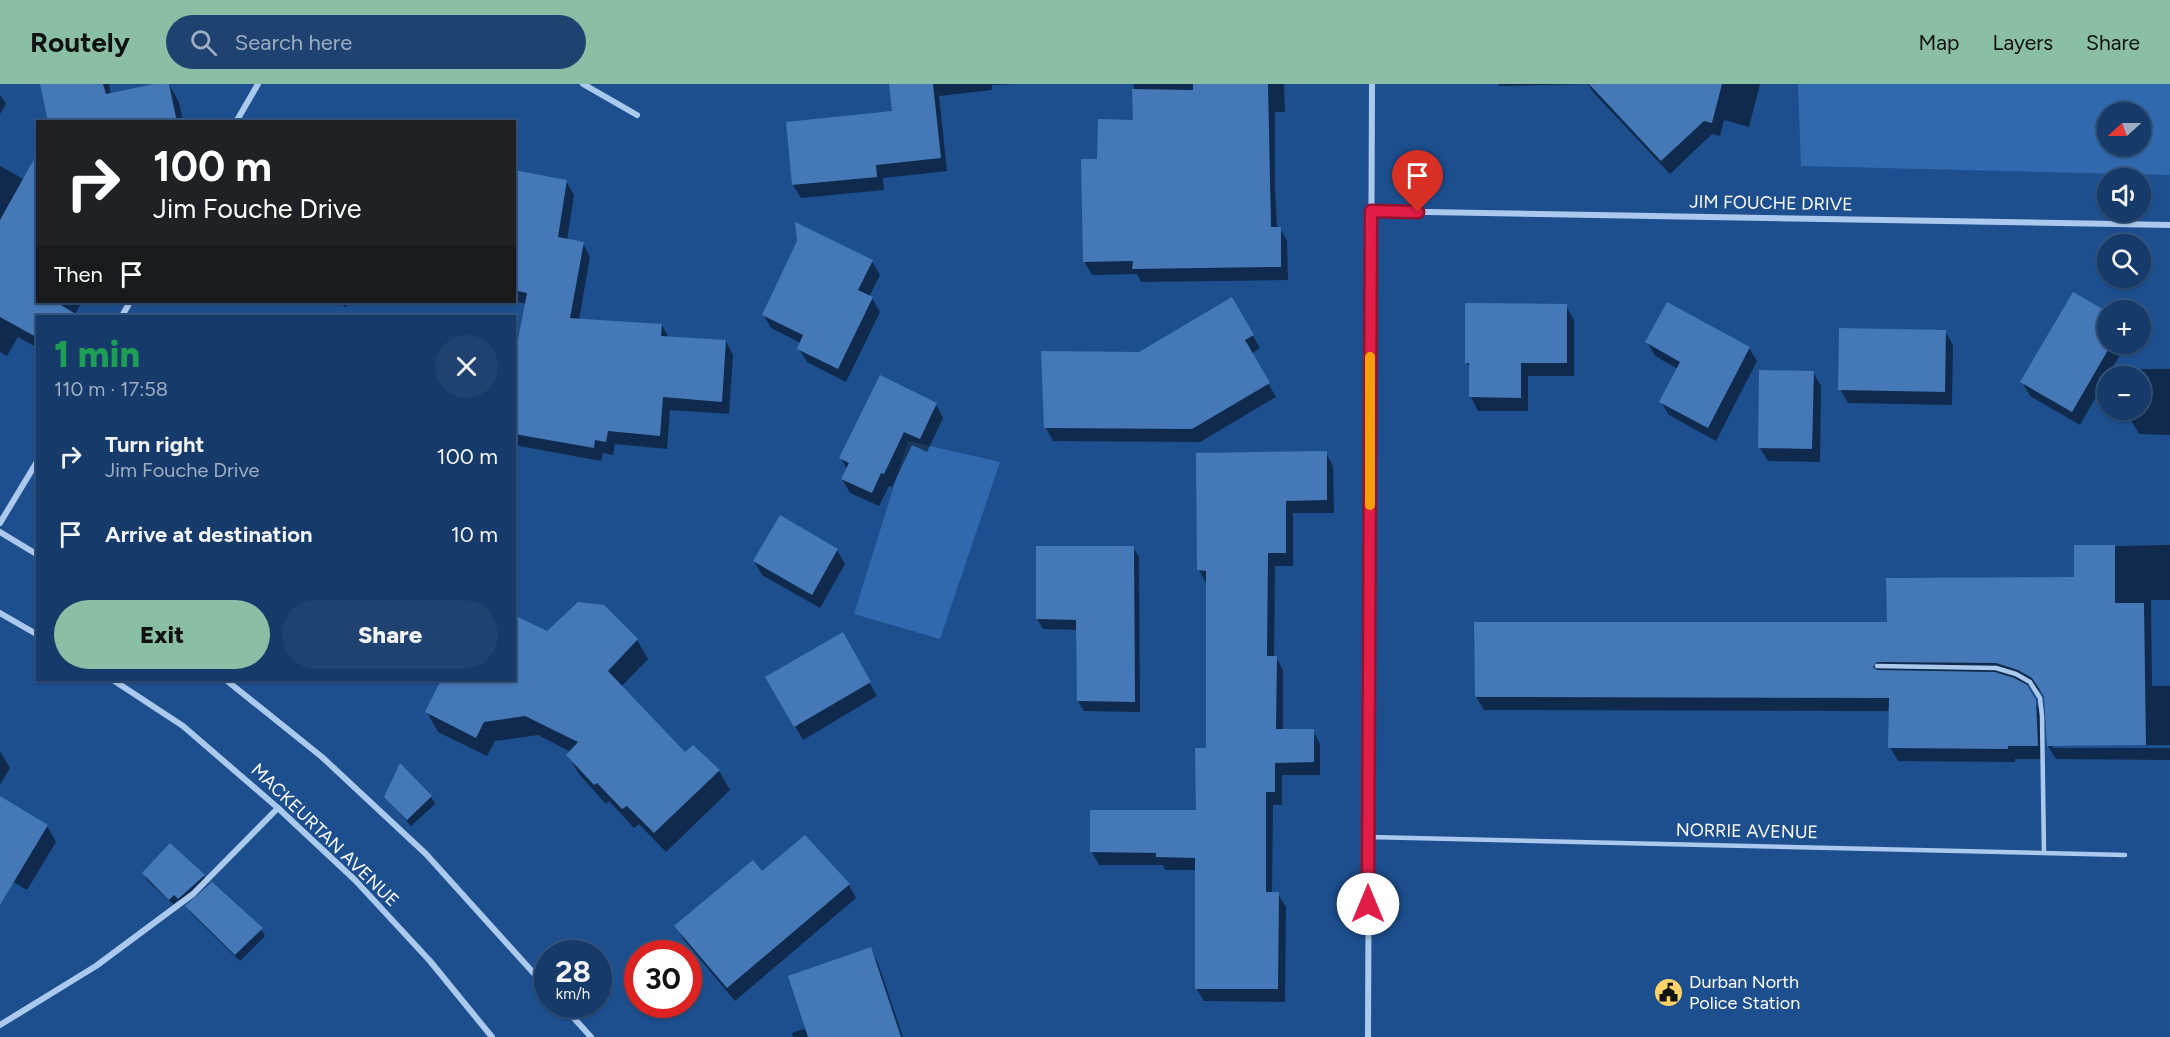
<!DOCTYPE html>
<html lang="en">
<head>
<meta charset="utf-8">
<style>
  :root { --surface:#163b6b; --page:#1f4271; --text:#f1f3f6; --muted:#9eadc1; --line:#35557e; --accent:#8abfa5 }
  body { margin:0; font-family:Figtree,sans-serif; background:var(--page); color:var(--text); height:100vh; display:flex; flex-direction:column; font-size:22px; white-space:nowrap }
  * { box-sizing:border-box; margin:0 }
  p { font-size:20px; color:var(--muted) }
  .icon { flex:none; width:33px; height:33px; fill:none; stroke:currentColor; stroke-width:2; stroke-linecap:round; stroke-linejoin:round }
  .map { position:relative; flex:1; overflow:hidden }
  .panel { position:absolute; left:36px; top:231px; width:480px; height:366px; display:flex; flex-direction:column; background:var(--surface); border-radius:0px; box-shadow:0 2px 4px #0004,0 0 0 2px var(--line) }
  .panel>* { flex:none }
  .hud { position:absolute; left:36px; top:36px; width:480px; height:183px; border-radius:0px; box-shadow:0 2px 4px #0004,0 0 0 2px var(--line); background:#202124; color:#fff; overflow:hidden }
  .needle { width:39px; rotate:249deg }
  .buttons { position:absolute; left:2097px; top:18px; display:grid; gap:12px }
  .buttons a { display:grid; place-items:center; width:54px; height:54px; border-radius:50%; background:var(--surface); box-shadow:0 2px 4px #0004,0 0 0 2px var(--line); font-size:30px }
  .speed { position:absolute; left:534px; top:856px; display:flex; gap:12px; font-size:30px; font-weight:700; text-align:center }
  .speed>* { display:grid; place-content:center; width:78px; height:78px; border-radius:50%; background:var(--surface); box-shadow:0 2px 4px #0004,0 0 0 2px var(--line); line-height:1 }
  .speed small { font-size:15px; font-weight:400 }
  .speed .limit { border:9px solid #d22; background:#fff; color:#111 }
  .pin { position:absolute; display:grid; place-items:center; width:51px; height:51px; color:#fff; margin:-62px -26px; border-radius:50% 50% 50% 0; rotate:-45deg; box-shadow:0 0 6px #0007 }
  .pin .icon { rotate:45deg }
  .me { position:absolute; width:66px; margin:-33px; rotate:0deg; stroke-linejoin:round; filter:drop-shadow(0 0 4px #0008) }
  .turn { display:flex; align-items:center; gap:21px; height:126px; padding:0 18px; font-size:27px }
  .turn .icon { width:78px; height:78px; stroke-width:2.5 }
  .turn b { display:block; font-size:42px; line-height:51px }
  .then { display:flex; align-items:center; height:57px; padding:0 18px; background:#0003; gap:12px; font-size:22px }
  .round { display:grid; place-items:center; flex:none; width:63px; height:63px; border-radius:32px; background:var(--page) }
  .summary { display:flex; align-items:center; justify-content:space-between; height:102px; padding:0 18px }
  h1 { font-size:36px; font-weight:800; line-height:45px; color:#1e9e55 }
  .primary-button { display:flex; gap:12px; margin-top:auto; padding:12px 18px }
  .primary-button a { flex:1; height:69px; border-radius:36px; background:var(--accent); color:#111; font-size:24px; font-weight:800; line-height:69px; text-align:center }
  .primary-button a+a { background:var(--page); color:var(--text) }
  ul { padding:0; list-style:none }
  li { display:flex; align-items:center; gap:18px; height:78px; padding:0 18px }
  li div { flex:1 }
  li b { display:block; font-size:22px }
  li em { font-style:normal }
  header { display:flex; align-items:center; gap:36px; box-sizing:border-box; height:84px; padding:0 30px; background:var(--accent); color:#111 }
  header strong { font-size:28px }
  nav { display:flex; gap:33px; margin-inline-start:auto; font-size:21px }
  .search { width:420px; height:54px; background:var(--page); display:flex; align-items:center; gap:15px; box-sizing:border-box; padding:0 21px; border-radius:33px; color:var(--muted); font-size:22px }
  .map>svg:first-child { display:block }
  .green { fill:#3069ad; fill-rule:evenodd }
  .shadow { fill:#0007 }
  .building { fill:#4578b6 }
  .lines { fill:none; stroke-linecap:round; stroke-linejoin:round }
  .lane { stroke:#abc9ed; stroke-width:4.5 }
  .street { stroke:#abc9ed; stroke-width:6 }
  .route-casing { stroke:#92132f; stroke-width:15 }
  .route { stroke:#e11d48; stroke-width:10 }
  .slow { stroke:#f59e0b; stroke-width:10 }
  .labels { text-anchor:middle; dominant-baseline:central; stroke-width:4.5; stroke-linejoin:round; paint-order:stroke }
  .street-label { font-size:18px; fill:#fff; stroke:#1d4f8f }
  .poi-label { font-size:18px; fill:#fff; stroke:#1d4f8f; text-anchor:start }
</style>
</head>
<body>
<header>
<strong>Routely</strong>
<div class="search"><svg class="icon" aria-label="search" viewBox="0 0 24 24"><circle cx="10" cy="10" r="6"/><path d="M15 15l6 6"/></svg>Search here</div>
<nav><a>Map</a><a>Layers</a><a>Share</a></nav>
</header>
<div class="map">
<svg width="2170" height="953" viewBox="0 0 2170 953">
  <rect width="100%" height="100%" fill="#1d4f8f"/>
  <!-- green -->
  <g class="green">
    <path d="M 1798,0 L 2170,0 L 2170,91 L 1801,82 ZM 2108,28 L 2140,28 L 2140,62 L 2108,62 Z"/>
    <path d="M 908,357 L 1000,378 L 940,555 L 854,530 Z"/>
  </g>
  <!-- shadow -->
  <g class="shadow">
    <path d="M 42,0 L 109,0 L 111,11 L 169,0 L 179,18 L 183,38 L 50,38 Z"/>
    <path d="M 891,0 L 1018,0 L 992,1 L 992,6 L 939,12 L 947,87 L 883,94 L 884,106 L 801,114 L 793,101 L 893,28 Z"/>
    <path d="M 1134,0 L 1284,0 L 1285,28 L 1275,28 L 1275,104 L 1277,144 L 1280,144 L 1287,157 L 1288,196 L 1141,198 L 1137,190 L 1092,191 L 1084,177 L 1099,76 L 1134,37 Z"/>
    <path d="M 1498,0 L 1760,0 L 1749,43 L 1724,36 L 1720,52 L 1712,50 L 1670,90 L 1593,8 L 1588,0 L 1499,2 Z"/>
    <path d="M 0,11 L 6,20 L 0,30 Z"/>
    <path d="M 0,82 L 38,103 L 38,218 L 82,218 L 74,232 L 38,232 L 38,264 L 18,253 L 7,272 L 0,268 Z"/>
    <path d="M 514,87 L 566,97 L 574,111 L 567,156 L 583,159 L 590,173 L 579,236 L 662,241 L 669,254 L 726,257 L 733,271 L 729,330 L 670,326 L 667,365 L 615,360 L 613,371 L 603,369 L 601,377 L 514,361 L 514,285 L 526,220 L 514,217 Z"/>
    <path d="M 799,158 L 872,177 L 880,191 L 869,213 L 872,214 L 880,228 L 846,298 L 807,278 L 799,265 L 801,259 L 771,244 L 763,230 Z"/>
    <path d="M 1231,215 L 1260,264 L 1251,270 L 1276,313 L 1200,358 L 1053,357 L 1046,344 L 1139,269 Z"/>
    <path d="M 336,218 L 349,218 L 346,223 Z"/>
    <path d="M 1566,222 L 1574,236 L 1574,292 L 1528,292 L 1528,327 L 1478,327 L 1471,313 L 1471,286 L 1467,279 Z"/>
    <path d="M 1945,247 L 1953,261 L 1952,321 L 1848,319 L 1840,305 Z"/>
    <path d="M 1647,258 L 1749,264 L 1757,277 L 1716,357 L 1669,331 L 1661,318 L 1678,285 L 1655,272 Z"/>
    <path d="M 2108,260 L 2126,260 L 2080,341 L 2030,312 L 2022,298 Z"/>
    <path d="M 2132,285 L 2170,285 L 2170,351 L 2139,350 L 2132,338 L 2132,326 L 2140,326 L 2140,292 L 2132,292 Z"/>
    <path d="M 1813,288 L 1821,302 L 1820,378 L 1768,377 L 1760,364 Z"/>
    <path d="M 936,320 L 943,334 L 927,368 L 912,361 L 892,403 L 889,402 L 879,422 L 850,409 L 842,395 L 847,385 L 841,374 Z"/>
    <path d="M 1326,369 L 1333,382 L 1334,429 L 1293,429 L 1293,482 L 1275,482 L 1274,573 L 1276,573 L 1283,586 L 1283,646 L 1313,647 L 1320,660 L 1320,691 L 1282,691 L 1282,721 L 1273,721 L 1272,810 L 1278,810 L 1286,823 L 1285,918 L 1204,917 L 1196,904 L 1196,786 L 1165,786 L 1163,781 L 1099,781 L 1092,768 L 1197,728 L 1207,665 L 1206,499 L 1199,486 Z"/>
    <path d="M 2170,461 L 2170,516 L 2151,516 L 2152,602 L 2170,602 L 2170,661 L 2053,661 L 2053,664 L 2170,664 L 2170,676 L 2056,675 L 2048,662 L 2045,613 L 2042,608 L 2018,596 L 2026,602 L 2043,631 L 2045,675 L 2015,675 L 2015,678 L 1898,677 L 1890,663 L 1890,627 L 1484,626 L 1476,613 L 1889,540 L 2075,495 L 2075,463 Z"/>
    <path d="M 1133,463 L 1139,473 L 1140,628 L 1084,627 L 1078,617 L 1078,546 L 1043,545 L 1037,535 Z"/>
    <path d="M 837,466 L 845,480 L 820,524 L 762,491 L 754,477 Z"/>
    <path d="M 603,523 L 637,556 L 648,575 L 621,603 L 685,671 L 719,687 L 730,706 L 666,768 L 639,740 L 634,744 L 609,717 L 606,720 L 579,690 L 568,671 L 571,668 L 538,651 L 495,657 L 487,672 L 438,648 L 427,628 L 443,596 L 514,596 L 548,549 Z"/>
    <path d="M 842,550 L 877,612 L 803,656 L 767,594 Z"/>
    <path d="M 0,667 L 10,684 L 0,701 Z"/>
    <path d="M 386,713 L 431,713 L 435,720 L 411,742 Z"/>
    <path d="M 0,714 L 47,742 L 56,758 L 27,806 L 0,790 Z"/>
    <path d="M 144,789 L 204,792 L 207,798 L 182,820 L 178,816 L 174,821 L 147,796 Z"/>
    <path d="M 762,789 L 849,801 L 856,814 L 735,917 L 684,856 L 676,843 Z"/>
    <path d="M 187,822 L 261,845 L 265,852 L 240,877 L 191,829 Z"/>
    <path d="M 870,865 L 878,879 L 903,953 L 793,953 L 792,949 L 807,944 Z"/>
  </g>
  <!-- building -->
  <g class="building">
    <path d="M 40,0 L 103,0 L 106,10 L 154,0 L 169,0 L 177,38 L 48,38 Z"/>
    <path d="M 889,0 L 933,0 L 941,74 L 876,81 L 877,93 L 792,101 L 786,38 L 892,27 Z"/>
    <path d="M 1193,0 L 1268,0 L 1271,143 L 1281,143 L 1281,183 L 1132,185 L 1133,177 L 1083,178 L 1081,75 L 1097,75 L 1098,35 L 1133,36 L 1132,5 L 1193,6 Z"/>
    <path d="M 1589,0 L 1722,0 L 1712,39 L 1704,37 L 1661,77 Z"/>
    <path d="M 38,68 L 38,218 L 56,218 L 79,232 L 38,232 L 38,254 L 0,233 L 0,136 Z"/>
    <path d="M 514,86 L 567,96 L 558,153 L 584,158 L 570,234 L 662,240 L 661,252 L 726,256 L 722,318 L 663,313 L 660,352 L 608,347 L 606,358 L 595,356 L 594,364 L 514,350 L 514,276 L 527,209 L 514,206 Z"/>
    <path d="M 795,138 L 873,176 L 858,206 L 873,213 L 838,285 L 797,265 L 803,251 L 762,231 L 797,157 Z"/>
    <path d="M 2073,208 L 2108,228 L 2108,266 L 2072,328 L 2020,298 Z"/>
    <path d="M 1232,213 L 1254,251 L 1245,256 L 1270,299 L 1192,345 L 1044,344 L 1041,267 L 1139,268 Z"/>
    <path d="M 1667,218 L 1750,263 L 1708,344 L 1659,318 L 1680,278 L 1645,258 Z"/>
    <path d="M 1465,219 L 1567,220 L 1567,279 L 1521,279 L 1521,314 L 1469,313 L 1469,279 L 1465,279 Z"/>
    <path d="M 1839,244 L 1946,246 L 1945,308 L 1838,306 Z"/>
    <path d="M 1759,286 L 1814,287 L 1812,365 L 1758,364 Z"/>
    <path d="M 880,291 L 937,319 L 920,355 L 904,348 L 884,390 L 881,389 L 872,409 L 841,395 L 849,379 L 839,374 Z"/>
    <path d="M 1327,367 L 1327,416 L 1286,417 L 1286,469 L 1268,469 L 1267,572 L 1277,572 L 1276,645 L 1314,645 L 1314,678 L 1275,679 L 1275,708 L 1266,708 L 1266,808 L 1279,808 L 1278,905 L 1195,905 L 1195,774 L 1156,773 L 1156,769 L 1090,768 L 1090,726 L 1196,726 L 1195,664 L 1206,664 L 1206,487 L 1197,486 L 1196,369 Z"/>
    <path d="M 780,431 L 838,465 L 812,511 L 753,477 Z"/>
    <path d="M 2074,461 L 2115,461 L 2115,519 L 2144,519 L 2146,661 L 2047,662 L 2044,612 L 2032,594 L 2018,586 L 1996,579 L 1877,578 L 1873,583 L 1877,586 L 1995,588 L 2014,594 L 2027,601 L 2036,616 L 2038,662 L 2008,662 L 2008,665 L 1888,664 L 1889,614 L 1475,613 L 1474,538 L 1887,538 L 1886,494 L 2074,493 Z"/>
    <path d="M 1036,462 L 1134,462 L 1135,618 L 1077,617 L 1076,536 L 1036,535 Z"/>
    <path d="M 578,518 L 604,521 L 638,555 L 608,587 L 685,668 L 693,661 L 720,686 L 654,749 L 627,722 L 622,725 L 597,699 L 594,701 L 566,671 L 578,658 L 525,632 L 484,638 L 476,654 L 425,628 L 441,596 L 514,596 L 514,531 L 547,547 Z"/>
    <path d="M 843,548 L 871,598 L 794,643 L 765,593 Z"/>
    <path d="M 400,679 L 432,712 L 407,736 L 384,713 Z"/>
    <path d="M 0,712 L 48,741 L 0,821 Z"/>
    <path d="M 805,751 L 850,800 L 727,904 L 674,842 L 753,776 L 762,787 Z"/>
    <path d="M 170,759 L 205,791 L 178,815 L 174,811 L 169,816 L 142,789 Z"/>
    <path d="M 212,798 L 263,844 L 235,871 L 185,822 Z"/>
    <path d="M 871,863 L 901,953 L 808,953 L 788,892 Z"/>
  </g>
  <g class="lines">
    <!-- lane -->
    <g class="lane">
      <path d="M 1877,582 L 1996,584 L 2016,590 L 2030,598 L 2040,614 L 2042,632 L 2044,769"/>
      <path d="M 1369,753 L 2125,771"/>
    </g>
    <!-- street -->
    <g class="street">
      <path d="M 583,0 L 637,31"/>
      <path d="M 236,38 L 258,0"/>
      <path d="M 1371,127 L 2170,141"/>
      <path d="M 122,232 L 130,218"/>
      <path d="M 0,439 L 38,376"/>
      <path d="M 0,448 L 38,471"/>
      <path d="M 0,529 L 38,551"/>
      <path d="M 113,596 L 183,642 L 278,724 L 355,796 L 430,877 L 492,953"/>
      <path d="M 226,596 L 322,673 L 426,770 L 548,905"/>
      <path d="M 562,921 L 591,953"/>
      <path d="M 0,941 L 96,882 L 193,810 L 278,724"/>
      <path d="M 1368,953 L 1372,0"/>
    </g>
  </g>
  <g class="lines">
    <defs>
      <path id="route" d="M 1368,820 L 1371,127 L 1418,128"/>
    </defs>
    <!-- route casing -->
    <use href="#route" class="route-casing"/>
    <!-- route -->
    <use href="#route" class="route"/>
    <!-- slow -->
    <path class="slow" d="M 1370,421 L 1370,273"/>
  </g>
  <!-- icons -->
  <defs>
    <symbol id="civic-disc" viewBox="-11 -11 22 22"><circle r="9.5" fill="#fdd269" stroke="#1d4f8f"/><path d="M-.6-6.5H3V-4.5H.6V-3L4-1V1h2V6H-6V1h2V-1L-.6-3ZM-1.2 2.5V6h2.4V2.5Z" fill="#111"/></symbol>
  </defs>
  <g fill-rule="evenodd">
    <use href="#civic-disc" x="1652" y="892" width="33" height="33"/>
  </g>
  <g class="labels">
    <!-- street labels -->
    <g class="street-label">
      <text transform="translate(1771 119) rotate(1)">JIM FOUCHE DRIVE</text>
      <text transform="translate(1747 747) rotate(1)">NORRIE AVENUE</text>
      <text transform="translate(325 751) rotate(44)">MACKEURTAN AVENUE</text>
    </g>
    <!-- poi labels -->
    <g class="poi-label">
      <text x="1689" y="898">Durban North<tspan x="1689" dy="21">Police Station</tspan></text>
    </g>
  </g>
</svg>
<div class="buttons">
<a><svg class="needle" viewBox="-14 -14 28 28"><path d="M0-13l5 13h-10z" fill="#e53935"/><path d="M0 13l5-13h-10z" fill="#9eadc1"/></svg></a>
<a><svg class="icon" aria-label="sound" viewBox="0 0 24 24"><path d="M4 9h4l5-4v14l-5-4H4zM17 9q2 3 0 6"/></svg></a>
<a><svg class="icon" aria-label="search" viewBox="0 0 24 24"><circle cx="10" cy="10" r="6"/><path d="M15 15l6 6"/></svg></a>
<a>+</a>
<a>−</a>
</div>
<div class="speed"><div>28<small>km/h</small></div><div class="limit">30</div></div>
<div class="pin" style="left:1418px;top:128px;background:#d93025"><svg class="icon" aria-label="arrive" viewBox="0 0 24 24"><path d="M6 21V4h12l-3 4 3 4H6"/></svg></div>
<svg class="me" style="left:1368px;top:820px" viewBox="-20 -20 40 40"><circle r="19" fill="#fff"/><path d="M0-13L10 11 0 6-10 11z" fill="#e11d48"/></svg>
<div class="hud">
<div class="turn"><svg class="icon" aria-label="right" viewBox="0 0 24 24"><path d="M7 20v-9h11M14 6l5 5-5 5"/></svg><div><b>100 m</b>Jim Fouche Drive</div></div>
<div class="then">Then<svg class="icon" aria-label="arrive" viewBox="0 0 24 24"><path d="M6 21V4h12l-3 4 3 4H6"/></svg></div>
</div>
<section class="panel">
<div class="summary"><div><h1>1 min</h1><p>110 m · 17:58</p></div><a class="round"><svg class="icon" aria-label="close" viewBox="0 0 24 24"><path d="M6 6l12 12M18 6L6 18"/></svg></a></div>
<ul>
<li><svg class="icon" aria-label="right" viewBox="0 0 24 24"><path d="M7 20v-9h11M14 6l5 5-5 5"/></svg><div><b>Turn right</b><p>Jim Fouche Drive</p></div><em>100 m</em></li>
<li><svg class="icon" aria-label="arrive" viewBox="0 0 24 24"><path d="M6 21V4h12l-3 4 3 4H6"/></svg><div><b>Arrive at destination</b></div><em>10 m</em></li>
</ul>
<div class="primary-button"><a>Exit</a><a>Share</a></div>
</section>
</div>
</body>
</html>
